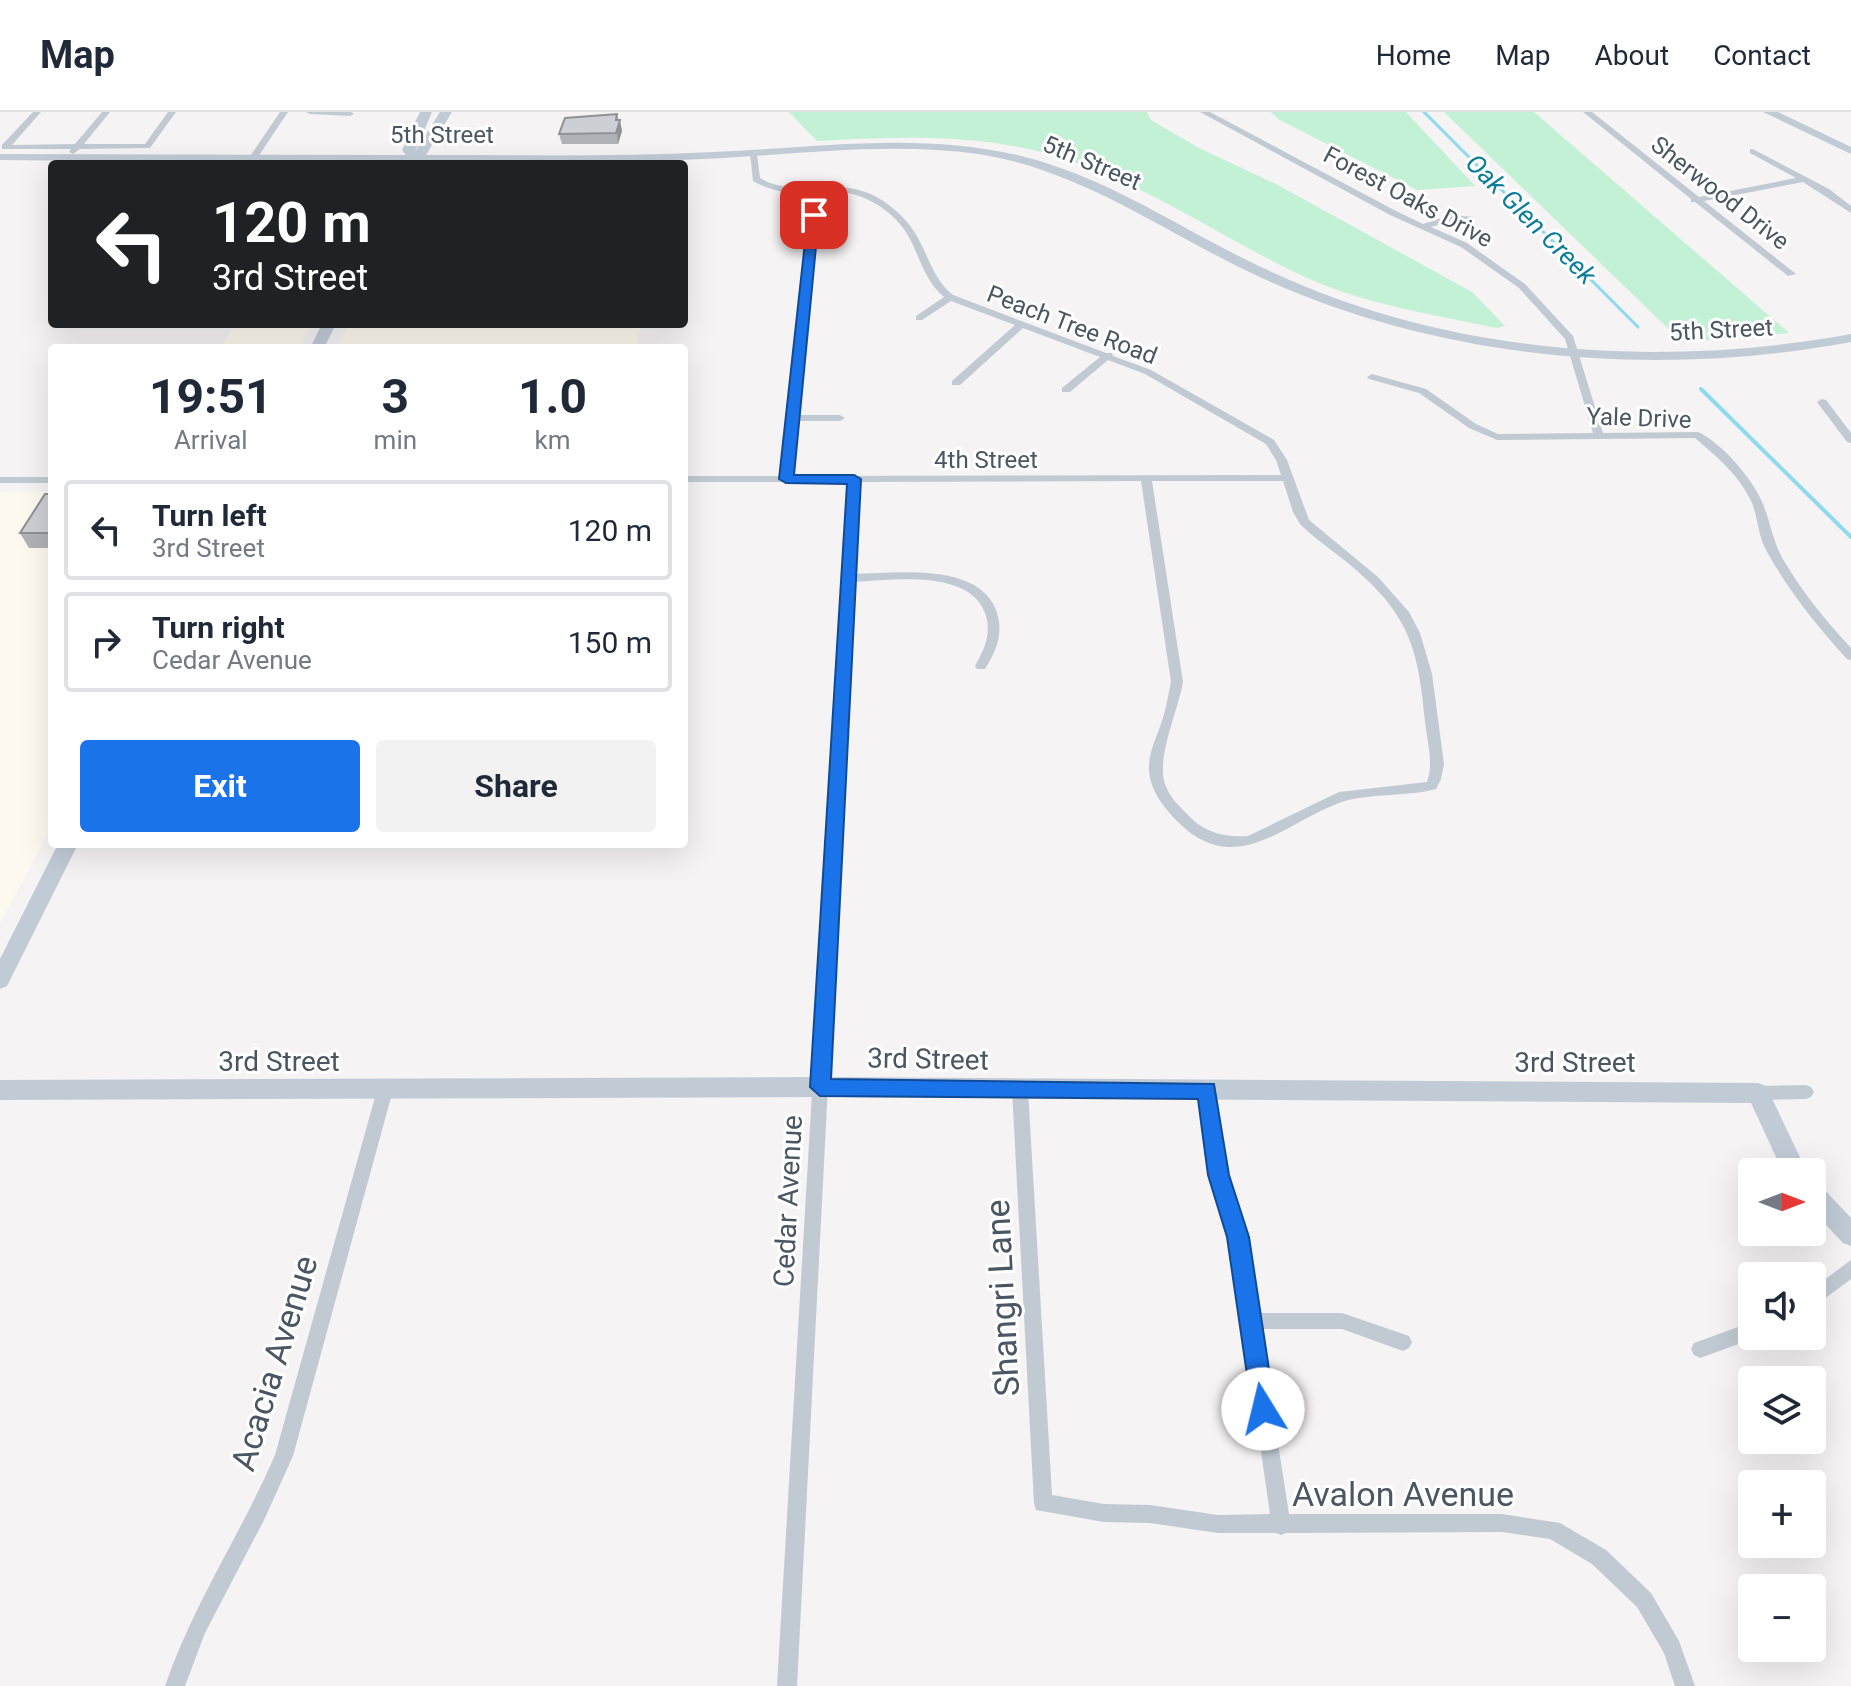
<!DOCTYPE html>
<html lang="en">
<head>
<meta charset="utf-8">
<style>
  :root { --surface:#fff; --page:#f2f2f3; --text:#1f2937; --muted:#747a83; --line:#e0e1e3; --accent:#1a73e8 }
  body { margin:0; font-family:Roboto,sans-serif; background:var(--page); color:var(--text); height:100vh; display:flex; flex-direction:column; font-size:30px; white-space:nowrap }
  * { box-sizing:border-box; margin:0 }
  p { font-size:26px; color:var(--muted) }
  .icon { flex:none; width:44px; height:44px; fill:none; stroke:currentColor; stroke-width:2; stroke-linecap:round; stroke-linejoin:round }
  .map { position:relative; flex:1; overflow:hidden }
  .drawer { position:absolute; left:48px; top:232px; width:640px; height:504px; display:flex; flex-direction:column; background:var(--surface); border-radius:8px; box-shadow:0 8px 32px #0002 }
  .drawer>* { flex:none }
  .banner { position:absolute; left:48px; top:48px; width:640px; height:168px; border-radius:8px; box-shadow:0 8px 32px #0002; background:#202124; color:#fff; overflow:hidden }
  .needle { width:52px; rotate:90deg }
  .buttons { position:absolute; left:1738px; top:1046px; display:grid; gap:16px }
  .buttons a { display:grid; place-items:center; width:88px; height:88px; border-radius:8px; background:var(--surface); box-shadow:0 8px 32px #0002; font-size:40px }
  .pin { position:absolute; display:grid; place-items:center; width:68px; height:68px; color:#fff; margin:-34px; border-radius:16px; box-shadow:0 4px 12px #0006 }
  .me { position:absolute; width:88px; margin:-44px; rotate:351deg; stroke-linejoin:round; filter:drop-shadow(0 0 6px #0008) }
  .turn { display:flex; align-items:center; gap:28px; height:168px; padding:0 32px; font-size:36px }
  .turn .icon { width:104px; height:104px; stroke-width:2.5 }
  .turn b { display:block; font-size:56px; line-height:68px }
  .eta { display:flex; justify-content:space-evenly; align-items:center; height:136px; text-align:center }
  .eta b { font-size:48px; font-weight:700; line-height:56px }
  .action { display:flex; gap:16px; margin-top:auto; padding:16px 32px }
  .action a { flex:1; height:92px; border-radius:8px; background:var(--accent); color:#fff; font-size:32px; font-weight:700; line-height:92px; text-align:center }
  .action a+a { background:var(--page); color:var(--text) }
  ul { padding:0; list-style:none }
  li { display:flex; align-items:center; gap:24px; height:100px; margin:0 16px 12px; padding:0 16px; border:4px solid var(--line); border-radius:8px }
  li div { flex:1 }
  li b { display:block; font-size:30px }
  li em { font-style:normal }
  header { display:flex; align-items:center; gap:48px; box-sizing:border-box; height:112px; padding:0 40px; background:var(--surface); border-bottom:2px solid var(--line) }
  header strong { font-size:38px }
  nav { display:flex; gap:44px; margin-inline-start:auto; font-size:28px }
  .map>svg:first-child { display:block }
  .commercial { fill:#fdf9ef }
  .green { fill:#c3f1d5 }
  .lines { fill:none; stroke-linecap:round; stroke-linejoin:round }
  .stream-far1 { stroke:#90daee; stroke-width:3 }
  .stream { stroke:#90daee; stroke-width:4 }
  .street { fill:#c1cad2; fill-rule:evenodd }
  .secondary { fill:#c1cbd6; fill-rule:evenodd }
  .wall { fill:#b0b2b7 }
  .shaded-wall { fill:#909195 }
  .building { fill:#cdcfd5; stroke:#909195; stroke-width:2 }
  .route { fill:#1a73e8; stroke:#114b97; stroke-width:2 }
  .labels { text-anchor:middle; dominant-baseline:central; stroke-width:6; stroke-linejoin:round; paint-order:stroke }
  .far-street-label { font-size:24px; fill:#4a5661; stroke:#fff }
  .far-water-label { font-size:26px; font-style:italic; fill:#0c7c9b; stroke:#fff }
  .street-label { font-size:28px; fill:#4a5661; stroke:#fff }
  .near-street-label { font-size:34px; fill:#4a5661; stroke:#fff }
</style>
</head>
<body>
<header>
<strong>Map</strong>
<nav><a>Home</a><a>Map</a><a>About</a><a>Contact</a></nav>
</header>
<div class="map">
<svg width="1851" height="1574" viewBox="0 0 1851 1574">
  <rect width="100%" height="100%" fill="#f5f3f3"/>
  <!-- commercial -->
  <g class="commercial">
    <path d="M 234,212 L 311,212 L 299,236 L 221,236 Z"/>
    <path d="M 348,212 L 641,212 L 636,236 L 337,236 Z"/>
    <path d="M 52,379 L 52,714 L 0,811 L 0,380 Z"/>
  </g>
  <!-- green -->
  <g class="green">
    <path d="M 789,0 L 1147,0 L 1151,8 L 1199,36 L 1276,72 L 1472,180 L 1505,214 L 1496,216 C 1436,203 1371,193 1314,169 C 1226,130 1145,69 1052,43 C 974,21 897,25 817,29 Z"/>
    <path d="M 1271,0 L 1406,0 L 1475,74 L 1417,78 L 1278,7 Z"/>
    <path d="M 1444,0 L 1534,0 L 1789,221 L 1682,230 Z"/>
  </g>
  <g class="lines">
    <!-- stream-far1 -->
    <path class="stream-far1" d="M 1424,0 L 1638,215"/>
    <!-- stream -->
    <path class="stream" d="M 1701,277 L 1851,425"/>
    <!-- street -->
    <g class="street">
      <path d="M 33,0 L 41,0 L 12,33 L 75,32 L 102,0 L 110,0 L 84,32 L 145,32 L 168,0 L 176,0 L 150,36 L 147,36 L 80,37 L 73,42 L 69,40 L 71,37 L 2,37 L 2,33 Z"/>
      <path d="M 280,0 L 288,0 L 256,48 L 250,48 L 249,46 Z"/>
      <path d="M 306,0 L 351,0 L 354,2 L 350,4 L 310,2 Z"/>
      <path d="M 1200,0 L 1210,0 L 1396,99 L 1423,112 L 1451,103 L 1473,105 L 1474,107 L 1470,110 L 1451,109 L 1431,115 L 1467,131 L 1525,172 L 1573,224 L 1603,321 L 1698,320 C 1722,331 1753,367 1763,392 C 1771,412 1772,428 1784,449 C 1803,481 1826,509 1851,536 L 1851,548 L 1847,547 C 1816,513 1788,478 1766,438 C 1758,423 1758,406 1752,391 C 1740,364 1717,345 1695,326 L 1497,328 L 1469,316 L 1419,281 L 1369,267 L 1367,265 L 1372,262 L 1426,277 L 1476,312 L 1498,322 L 1593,321 L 1565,227 L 1519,176 L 1461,135 L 1390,103 Z"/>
      <path d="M 1583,0 L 1592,0 L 1699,85 L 1796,66 L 1750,41 L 1750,37 L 1753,37 L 1829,77 L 1851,94 L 1851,101 L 1803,70 L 1704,89 L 1796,162 L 1788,164 L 1695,90 L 1691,90 L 1691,87 Z"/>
      <path d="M 750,41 L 757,43 L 760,66 C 794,86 833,66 868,81 C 888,89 908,107 918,126 C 929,146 934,168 953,183 L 1106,241 L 1112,241 L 1113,244 L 1151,258 L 1274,328 L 1287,348 L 1309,408 L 1378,465 L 1409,500 L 1420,521 L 1432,562 L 1444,652 L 1441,667 L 1436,677 C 1407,685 1365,681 1339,691 C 1281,713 1233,769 1174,706 C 1162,693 1150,677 1149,659 C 1148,642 1156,626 1161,612 C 1166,598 1168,584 1171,570 L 1141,369 L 859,370 L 854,462 C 896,461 978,450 996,498 C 1004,520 997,538 985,557 L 977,557 L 975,554 C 985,537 992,520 985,501 C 969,457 892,468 854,470 L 797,1574 L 777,1574 L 848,370 L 684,370 L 684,364 L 781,364 L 811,81 C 789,82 772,80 753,69 ZM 837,79 C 868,82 899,102 912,131 C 921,150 927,171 944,185 L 916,204 L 916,208 L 922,208 L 951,189 L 1015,213 L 952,269 L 952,273 L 960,273 L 1023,216 L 1100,245 L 1062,276 L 1062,280 L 1070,280 L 1108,248 L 1145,262 L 1266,332 L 1276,348 L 1281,363 L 792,364 L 797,309 L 840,309 L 845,306 L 840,303 L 798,303 L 819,80 ZM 1152,369 L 1283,369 L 1293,400 L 1300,412 C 1315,427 1332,438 1348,451 C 1408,501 1418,533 1425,609 C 1427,630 1434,650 1427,670 L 1339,680 L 1248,724 C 1224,726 1203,720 1187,702 C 1178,693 1169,684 1165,672 C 1156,646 1178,599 1183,570 Z"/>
      <path d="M 1822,287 L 1826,288 L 1851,321 L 1851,331 L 1847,330 L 1817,290 Z"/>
      <rect x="0" y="365" width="52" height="6"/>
      <path d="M 385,971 L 390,973 L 393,978 L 293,1344 L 264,1408 L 205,1521 L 185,1574 L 165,1574 C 193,1492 241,1422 275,1343 L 377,978 L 380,973 Z"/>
      <path d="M 1020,971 L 1025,973 L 1028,978 L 1052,1383 L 1104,1392 L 1150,1393 L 1218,1403 L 1270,1402 L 1230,1125 L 1210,1063 L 1198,978 L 1201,973 L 1206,971 L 1211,973 L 1214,978 L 1226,1063 L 1246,1125 L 1258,1201 L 1342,1201 L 1409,1224 L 1412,1230 L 1409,1236 L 1403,1239 L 1342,1217 L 1260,1217 L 1289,1402 L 1502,1402 L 1560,1411 L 1606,1438 L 1651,1481 L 1679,1529 L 1695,1574 L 1675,1574 L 1664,1541 L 1637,1495 L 1592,1452 L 1550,1427 L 1502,1420 L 1286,1421 L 1281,1423 L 1276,1421 L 1218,1421 L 1150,1411 L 1104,1410 L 1036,1398 L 1034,1391 L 1012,978 L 1015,973 Z"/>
      <path d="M 1806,973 L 1811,975 L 1814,980 L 1811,985 L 1806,987 L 1758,988 L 1753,986 L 1750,981 L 1753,976 L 1758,974 Z"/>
      <path d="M 1851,1148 L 1851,1167 L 1812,1196 L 1812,1177 Z"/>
      <path d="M 1752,1210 L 1752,1224 L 1758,1225 L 1700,1246 L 1694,1243 L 1691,1237 L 1694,1231 Z"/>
    </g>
    <!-- secondary -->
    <g class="secondary">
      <path d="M 420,0 L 432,0 L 415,40 L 440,0 L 452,0 L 426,43 C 521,43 617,45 713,40 C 815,36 919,19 1021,44 C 1112,66 1189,123 1274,161 C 1452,243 1660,257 1851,222 L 1851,230 C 1657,266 1446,249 1264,167 C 1169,124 1084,58 978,42 C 878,28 775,46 674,48 C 449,53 225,50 0,48 L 0,42 L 406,43 L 402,38 Z"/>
      <path d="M 1763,0 L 1778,0 L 1851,35 L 1851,42 Z"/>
      <path d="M 322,212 L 336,212 L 324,236 L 310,236 Z"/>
      <path d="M 58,732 L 78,732 L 7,874 L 0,877 L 0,847 Z"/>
      <path d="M 820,965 L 1758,971 L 1766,974 L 1807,1060 L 1783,1060 L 1751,991 L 820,985 L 0,988 L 0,968 Z"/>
      <path d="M 1812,1070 L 1820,1073 L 1851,1106 L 1851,1134 L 1843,1131 L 1812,1098 Z"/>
    </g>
  </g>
  <!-- wall -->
  <g class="wall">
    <path d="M 618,8 L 622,19 L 618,32 L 562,32 L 559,22 Z"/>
    <path d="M 52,382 L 52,436 L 29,436 L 20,421 Z"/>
  </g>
  <!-- shaded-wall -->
  <path class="shaded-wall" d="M 617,2 L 619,12 L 620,8 L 622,19 L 618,32 L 616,8 Z"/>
  <!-- building -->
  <g class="building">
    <path d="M 617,2 L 616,8 L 620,8 L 616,21 L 559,22 L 565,6 Z"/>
    <path d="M 45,382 L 52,382 L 52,421 L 20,421 Z"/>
  </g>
  <!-- route -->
  <path class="route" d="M 814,99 L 819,103 L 794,363 L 854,363 L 861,367 L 831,967 L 1214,972 L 1229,1063 L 1249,1125 L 1275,1297 L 1272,1305 L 1263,1309 L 1255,1305 L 1252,1297 L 1227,1125 L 1208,1063 L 1198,987 L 820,984 L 810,975 L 847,372 L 786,371 L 779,367 L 808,103 Z"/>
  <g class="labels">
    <!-- far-street labels -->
    <g class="far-street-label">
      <text x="442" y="23">5th Street</text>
      <text transform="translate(1092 51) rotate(23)">5th Street</text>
      <text transform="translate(1720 81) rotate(38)">Sherwood Drive</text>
      <text transform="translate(1408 85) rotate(28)">Forest Oaks Drive</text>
      <text transform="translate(1072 213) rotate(21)">Peach Tree Road</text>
      <text transform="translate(1721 218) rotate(-3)">5th Street</text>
      <text transform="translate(1639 306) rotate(2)">Yale Drive</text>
      <text x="986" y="348">4th Street</text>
    </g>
    <!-- far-water labels -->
    <g class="far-water-label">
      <text transform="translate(1531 107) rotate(45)">Oak Glen Creek</text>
    </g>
    <!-- street labels -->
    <g class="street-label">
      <text transform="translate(928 947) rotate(1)">3rd Street</text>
      <text x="279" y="949">3rd Street</text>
      <text x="1575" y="950">3rd Street</text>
      <text transform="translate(788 1089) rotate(-87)">Cedar Avenue</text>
    </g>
    <!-- near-street labels -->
    <g class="near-street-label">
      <text transform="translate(1002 1186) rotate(-93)">Shangri Lane</text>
      <text transform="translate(274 1251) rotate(-73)">Acacia Avenue</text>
      <text x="1403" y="1382">Avalon Avenue</text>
    </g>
  </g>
</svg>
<div class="buttons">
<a><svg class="needle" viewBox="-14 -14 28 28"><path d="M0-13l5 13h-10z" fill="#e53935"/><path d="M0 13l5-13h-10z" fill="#747a83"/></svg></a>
<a><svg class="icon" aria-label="sound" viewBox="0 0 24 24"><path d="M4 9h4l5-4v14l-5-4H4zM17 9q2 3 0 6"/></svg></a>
<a><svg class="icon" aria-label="layers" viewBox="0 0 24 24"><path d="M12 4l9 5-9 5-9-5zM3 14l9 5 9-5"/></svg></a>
<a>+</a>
<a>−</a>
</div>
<div class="pin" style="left:814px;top:103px;background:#d93025"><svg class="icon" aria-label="arrive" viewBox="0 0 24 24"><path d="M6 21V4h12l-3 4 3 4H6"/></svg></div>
<svg class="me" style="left:1263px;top:1297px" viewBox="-20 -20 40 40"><circle r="19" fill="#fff"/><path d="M0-13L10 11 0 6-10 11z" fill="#1a73e8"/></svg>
<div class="banner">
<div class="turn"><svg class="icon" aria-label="left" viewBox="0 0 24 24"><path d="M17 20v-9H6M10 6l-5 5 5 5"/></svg><div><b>120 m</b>3rd Street</div></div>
</div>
<section class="drawer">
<div class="eta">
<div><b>19:51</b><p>Arrival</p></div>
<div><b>3</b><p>min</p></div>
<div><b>1.0</b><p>km</p></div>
</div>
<ul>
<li><svg class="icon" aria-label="left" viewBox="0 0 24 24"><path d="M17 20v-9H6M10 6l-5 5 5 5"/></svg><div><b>Turn left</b><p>3rd Street</p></div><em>120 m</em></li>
<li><svg class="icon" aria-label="right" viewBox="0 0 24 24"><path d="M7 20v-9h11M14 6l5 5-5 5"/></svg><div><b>Turn right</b><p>Cedar Avenue</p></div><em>150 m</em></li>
</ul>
<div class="action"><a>Exit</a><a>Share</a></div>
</section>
</div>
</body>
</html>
